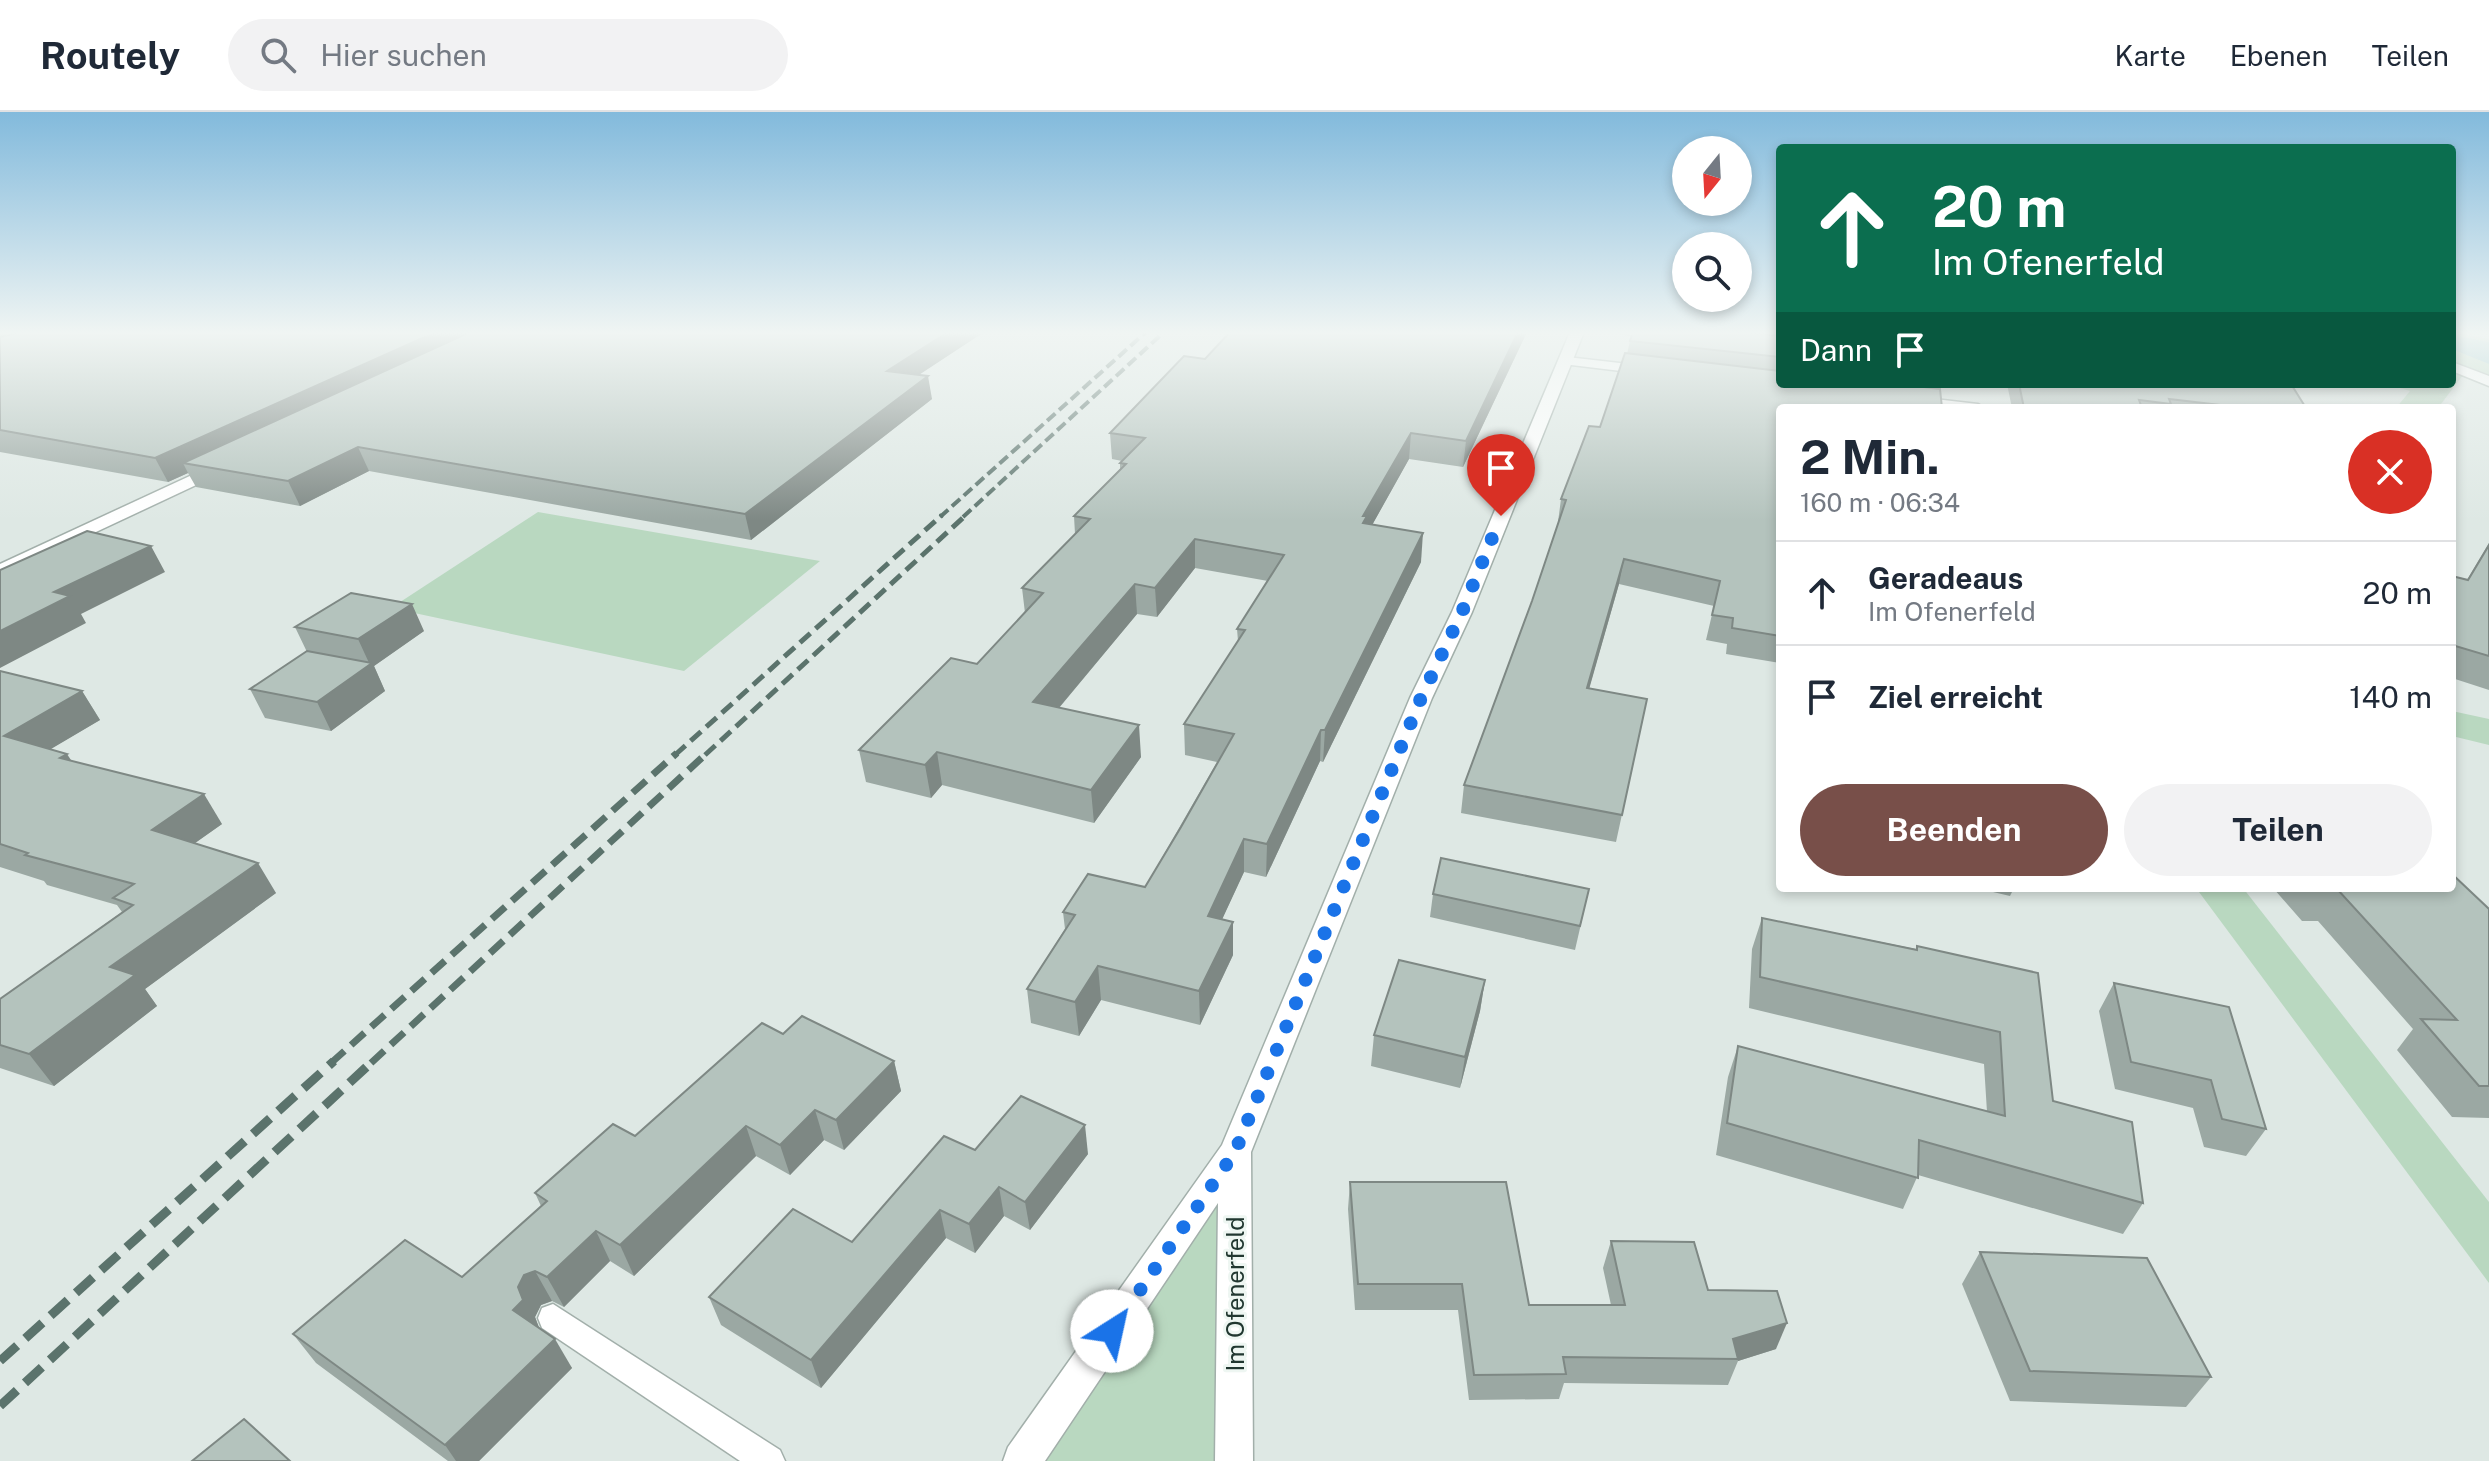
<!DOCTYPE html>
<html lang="de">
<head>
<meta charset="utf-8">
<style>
  :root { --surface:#fff; --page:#f2f2f3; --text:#1f2937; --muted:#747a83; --line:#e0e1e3; --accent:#784f49 }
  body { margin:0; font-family:"Public Sans",sans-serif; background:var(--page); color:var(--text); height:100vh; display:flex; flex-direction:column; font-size:30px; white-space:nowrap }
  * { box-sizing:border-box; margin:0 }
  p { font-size:26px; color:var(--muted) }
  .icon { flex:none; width:44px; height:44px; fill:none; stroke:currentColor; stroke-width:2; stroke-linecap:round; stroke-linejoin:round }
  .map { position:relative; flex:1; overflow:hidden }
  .details { position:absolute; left:1776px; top:292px; width:680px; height:488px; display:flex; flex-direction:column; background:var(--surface); border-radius:8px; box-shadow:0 4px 12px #0003 }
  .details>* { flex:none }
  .hud { position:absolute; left:1776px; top:32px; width:680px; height:244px; border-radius:8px; box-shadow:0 4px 12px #0003; background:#0b6e4f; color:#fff; overflow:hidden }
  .needle { width:52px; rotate:198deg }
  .tools { position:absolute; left:1672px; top:24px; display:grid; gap:16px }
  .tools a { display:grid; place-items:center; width:80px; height:80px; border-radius:50%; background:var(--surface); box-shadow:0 4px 12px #0003; font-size:40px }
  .pin { position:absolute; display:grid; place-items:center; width:68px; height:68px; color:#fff; margin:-82px -34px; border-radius:50% 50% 50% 0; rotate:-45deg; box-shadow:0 0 8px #0007 }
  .pin .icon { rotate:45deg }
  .me { position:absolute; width:88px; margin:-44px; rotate:35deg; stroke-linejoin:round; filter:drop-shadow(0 0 6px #0008) }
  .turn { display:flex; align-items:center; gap:28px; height:168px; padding:0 24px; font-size:36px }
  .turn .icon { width:104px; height:104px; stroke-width:2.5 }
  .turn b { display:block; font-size:56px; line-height:68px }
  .then { display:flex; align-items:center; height:76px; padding:0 24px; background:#0003; gap:16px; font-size:30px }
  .round { display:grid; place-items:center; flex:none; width:84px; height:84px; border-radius:42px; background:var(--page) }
  .headline { display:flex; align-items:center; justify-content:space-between; height:136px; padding:0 24px }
  h1 { font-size:48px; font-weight:700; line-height:60px }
  .primary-button { display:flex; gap:16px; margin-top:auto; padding:16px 24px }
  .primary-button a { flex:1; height:92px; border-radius:48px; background:var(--accent); color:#fff; font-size:32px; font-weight:700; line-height:92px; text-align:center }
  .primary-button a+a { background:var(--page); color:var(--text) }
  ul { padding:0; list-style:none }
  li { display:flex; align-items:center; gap:24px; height:104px; padding:0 24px; border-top:2px solid var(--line) }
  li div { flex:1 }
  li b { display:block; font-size:30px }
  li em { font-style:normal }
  header { display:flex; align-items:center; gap:48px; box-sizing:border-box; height:112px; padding:0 40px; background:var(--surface); border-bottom:2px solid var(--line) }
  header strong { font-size:38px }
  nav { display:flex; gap:44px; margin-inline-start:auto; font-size:28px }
  .search { width:560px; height:72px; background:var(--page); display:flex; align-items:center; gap:20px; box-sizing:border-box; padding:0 28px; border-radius:44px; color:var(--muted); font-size:30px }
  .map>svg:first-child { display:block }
  .green { fill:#b9d8c0 }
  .water { fill:#8ac2ca }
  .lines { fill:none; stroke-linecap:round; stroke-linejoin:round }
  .service-casing { stroke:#a2afaa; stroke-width:3 }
  .minor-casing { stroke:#a2afaa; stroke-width:3 }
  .service { fill:#fff; fill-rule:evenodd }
  .minor { fill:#fff; fill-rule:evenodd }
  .rail-far3 { stroke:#5b736c; stroke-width:4; stroke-dasharray:11 5; stroke-linecap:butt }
  .rail-far2 { stroke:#5b736c; stroke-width:5; stroke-dasharray:14 7; stroke-linecap:butt }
  .rail-far1 { stroke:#5b736c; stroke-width:7; stroke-dasharray:18 9; stroke-linecap:butt }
  .rail { stroke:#5b736c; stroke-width:9; stroke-dasharray:23 11; stroke-linecap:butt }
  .wall { fill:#9ba8a3 }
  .shaded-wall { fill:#7e8884 }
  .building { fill:#b4c3bd; stroke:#7e8884; stroke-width:2 }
  .route { stroke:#1a73e8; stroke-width:14; stroke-dasharray:0 25.2 }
  .labels { text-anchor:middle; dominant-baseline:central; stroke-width:6; stroke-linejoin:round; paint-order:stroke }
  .street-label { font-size:24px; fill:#213730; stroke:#eef6f2 }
</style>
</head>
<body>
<header>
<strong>Routely</strong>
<div class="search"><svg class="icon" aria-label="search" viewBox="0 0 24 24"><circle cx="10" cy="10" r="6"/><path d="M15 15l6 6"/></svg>Hier suchen</div>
<nav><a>Karte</a><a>Ebenen</a><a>Teilen</a></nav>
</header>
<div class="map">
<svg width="2489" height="1349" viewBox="0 0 2489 1349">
  <rect width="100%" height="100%" fill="#dee8e4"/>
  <!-- green -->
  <g class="green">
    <path d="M 2452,220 L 2489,227 L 2489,266 L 2452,251 Z"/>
    <path d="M 2452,254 L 2466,259 L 2438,296 L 2396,296 L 2410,279 L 2387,272 L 2452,272 Z"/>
    <path d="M 538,400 L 820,449 L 684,559 L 391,496 Z"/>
    <path d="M 2452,599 L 2489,607 L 2489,633 L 2452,624 Z"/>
    <path d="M 2196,776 L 2243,776 L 2489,1090 L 2489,1171 Z"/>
    <path d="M 1235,1040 L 1231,1349 L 1018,1349 Z"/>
  </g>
  <!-- water -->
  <path class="water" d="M 2452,223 L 2489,230 L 2489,252 L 2452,237 Z"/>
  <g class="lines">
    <defs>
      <g id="service">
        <path d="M 1616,220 L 1652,220 L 1663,224 L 1657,228 Z"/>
        <path d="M 1567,245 L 1646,254 L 1652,258 L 1646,262 L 1563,252 L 1563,246 Z"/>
        <path d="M 1917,285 L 1978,292 L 1985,296 L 1912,292 L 1911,289 Z"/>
        <path d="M 553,1192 L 780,1338 L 785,1349 L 740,1349 L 542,1216 L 538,1206 L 542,1196 Z"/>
      </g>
      <g id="minor">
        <path d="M 1570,220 L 1584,220 L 1472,500 L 1432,586 L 1251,1040 L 1253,1349 L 1215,1349 L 1218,1091 L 1045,1349 L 1003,1349 L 1008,1335 L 1222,1033 L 1410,586 L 1452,500 Z"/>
        <path d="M 2452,250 L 2489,264 L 2489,274 L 2452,259 Z"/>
        <path d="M 220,350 L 228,355 L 226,359 L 0,465 L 0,452 Z"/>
      </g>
    </defs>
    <!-- service casing -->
    <use href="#service" class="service-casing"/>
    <!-- minor casing -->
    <use href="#minor" class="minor-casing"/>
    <!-- service -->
    <use href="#service" class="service"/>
    <!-- minor -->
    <use href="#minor" class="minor"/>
    <!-- rail-far3 -->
    <g class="rail-far3">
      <path d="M 940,405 L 1146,220"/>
      <path d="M 963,405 L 1164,220"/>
    </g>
    <!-- rail-far2 -->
    <g class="rail-far2">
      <path d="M 675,643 L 942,403"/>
      <path d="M 705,643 L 966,403"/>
    </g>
    <!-- rail-far1 -->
    <g class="rail-far1">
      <path d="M 331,951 L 677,641"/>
      <path d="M 371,951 L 707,641"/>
    </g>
    <!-- rail -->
    <g class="rail">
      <path d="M 0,1249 L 334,949"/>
      <path d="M 0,1294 L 373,949"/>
    </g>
  </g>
  <!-- wall -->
  <g class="wall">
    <path d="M 0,220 L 984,220 L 918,263 L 932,287 L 751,428 L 369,359 L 300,394 L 196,375 L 188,361 L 168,370 L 0,340 Z"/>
    <path d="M 1527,220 L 1463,355 L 1409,347 L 1372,413 L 1421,450 L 1323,650 L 1320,649 L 1266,765 L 1244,760 L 1222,807 L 1233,810 L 1233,843 L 1200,913 L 1101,888 L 1079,924 L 1031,911 L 1027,877 L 1065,817 L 1063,800 L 1145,775 L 1217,650 L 1185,643 L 1184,612 L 1238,529 L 1237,517 L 1268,469 L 1195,456 L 1157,505 L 1137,502 L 1059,596 L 1141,645 L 1094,711 L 942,673 L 931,686 L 866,670 L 859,638 L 977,552 L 1025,501 L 1022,476 L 1075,422 L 1074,404 L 1120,357 L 1120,351 L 1122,349 L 1112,347 L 1110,321 L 1205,247 Z"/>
    <path d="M 1633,220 L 1780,220 L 1780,272 L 1936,272 L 1935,276 L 1780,296 L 1780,551 L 1726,542 L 1727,532 L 1706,528 L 1714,494 L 1619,472 L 1589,576 L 1647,587 L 1616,730 L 1461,701 L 1464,673 L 1532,489 L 1559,410 L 1558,410 L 1561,387 L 1600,315 L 1627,242 L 1630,229 Z"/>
    <path d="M 2007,272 L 2291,272 L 2306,296 L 2012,296 Z"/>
    <path d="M 2489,431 L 2489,578 L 2452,566 L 2452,464 L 2467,468 Z"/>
    <path d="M 295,515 L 424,519 L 374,554 L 385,579 L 331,619 L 265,606 L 250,577 L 307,540 Z"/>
    <path d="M 0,559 L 82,579 L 100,608 L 50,637 L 72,649 L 222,712 L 195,731 L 276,781 L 145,877 L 157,894 L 54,974 L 0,956 L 0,887 L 122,800 L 117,793 L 47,773 L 44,769 L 0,755 Z"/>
    <path d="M 1976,776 L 2014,776 L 2010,784 Z"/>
    <path d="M 2273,776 L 2452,776 L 2489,797 L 2489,1006 L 2452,1005 L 2397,938 L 2413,917 L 2318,809 L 2302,809 Z"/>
    <path d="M 1589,777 L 1575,838 L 1430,805 L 1433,782 Z"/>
    <path d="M 1762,806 L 1916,837 L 1917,834 L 2038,861 L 2053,989 L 2143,1091 L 2123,1122 L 1918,1063 L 1903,1097 L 1716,1043 L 1728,965 L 1738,934 L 1987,1000 L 1984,952 L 1749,896 L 1752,837 Z"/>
    <path d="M 1485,868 L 1480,899 L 1460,976 L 1371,954 L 1374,923 Z"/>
    <path d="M 2114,871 L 2266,1017 L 2246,1044 L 2204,1035 L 2193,996 L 2115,977 L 2099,899 Z"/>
    <path d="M 783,922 L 894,949 L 901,979 L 844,1038 L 824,1028 L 790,1063 L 756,1044 L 634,1164 L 610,1149 L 564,1195 L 552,1189 L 541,1193 L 535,1205 L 539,1216 L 572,1256 L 479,1349 L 448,1349 L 316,1251 L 293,1222 L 462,1165 L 541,1094 L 535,1081 L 635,1024 Z"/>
    <path d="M 975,1038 L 1088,1042 L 1030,1118 L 1004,1104 L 975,1141 L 946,1126 L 821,1276 L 721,1213 L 709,1185 L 852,1130 Z"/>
    <path d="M 1350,1070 L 1529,1193 L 1611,1193 L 1603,1156 L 1611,1129 L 1708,1178 L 1776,1237 L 1738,1249 L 1728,1273 L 1564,1271 L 1559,1287 L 1469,1288 L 1458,1198 L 1355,1198 L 1348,1097 Z"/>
    <path d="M 1980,1140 L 2211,1265 L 2186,1295 L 2010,1289 L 1962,1172 Z"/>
  </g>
  <!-- shaded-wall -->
  <g class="shaded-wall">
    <path d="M 436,220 L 491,220 L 183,351 L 188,361 L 168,370 L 155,346 Z"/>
    <path d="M 948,220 L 984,220 L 890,282 L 887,259 Z"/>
    <path d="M 1518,220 L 1527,220 L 1463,355 L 1466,329 Z"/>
    <path d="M 928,264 L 932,287 L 751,428 L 745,402 Z"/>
    <path d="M 1411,321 L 1409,347 L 1366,424 L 1366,433 L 1363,404 Z"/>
    <path d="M 358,335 L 369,359 L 300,394 L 288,369 Z"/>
    <path d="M 1423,421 L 1421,450 L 1323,650 L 1325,618 Z"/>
    <path d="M 1195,427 L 1195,456 L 1157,505 L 1155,476 Z"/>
    <path d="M 151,434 L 165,460 L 81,502 L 86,511 L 0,556 L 0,519 L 54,480 Z"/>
    <path d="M 1624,447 L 1619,472 L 1582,602 L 1587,576 Z"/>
    <path d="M 1135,472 L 1137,502 L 1037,622 L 1033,590 Z"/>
    <path d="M 412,492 L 424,519 L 374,554 L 385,579 L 331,619 L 317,590 L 370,553 L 358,527 Z"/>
    <path d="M 82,579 L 100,608 L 24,653 L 4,624 Z"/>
    <path d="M 1139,613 L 1141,645 L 1094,711 L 1091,678 Z"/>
    <path d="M 1321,618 L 1320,649 L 1266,765 L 1267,732 Z"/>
    <path d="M 937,640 L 942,673 L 931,686 L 925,653 Z"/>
    <path d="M 67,642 L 86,671 L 60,646 Z"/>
    <path d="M 204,682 L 222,712 L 171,748 L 152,718 Z"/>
    <path d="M 1244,727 L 1244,760 L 1208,838 L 1208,804 Z"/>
    <path d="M 258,751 L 276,781 L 145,877 L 157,894 L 54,974 L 29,942 L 110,855 Z"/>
    <path d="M 1233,810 L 1233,843 L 1200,913 L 1199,879 Z"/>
    <path d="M 1098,854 L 1101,888 L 1079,924 L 1075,890 Z"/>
    <path d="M 1485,868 L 1480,899 L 1460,976 L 1465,945 Z"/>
    <path d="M 894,949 L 901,979 L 844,1038 L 836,1008 Z"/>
    <path d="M 815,998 L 824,1028 L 790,1063 L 780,1033 Z"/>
    <path d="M 1085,1013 L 1088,1042 L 1030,1118 L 1025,1090 Z"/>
    <path d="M 746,1014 L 756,1044 L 634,1164 L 620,1133 Z"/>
    <path d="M 999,1075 L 1004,1104 L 975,1141 L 969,1112 Z"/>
    <path d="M 940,1098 L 946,1126 L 821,1276 L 811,1248 Z"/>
    <path d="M 596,1119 L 610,1149 L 564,1195 L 547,1165 Z"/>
    <path d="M 535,1159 L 552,1189 L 541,1193 L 535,1205 L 540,1218 L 513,1198 L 518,1175 L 524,1163 Z"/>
    <path d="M 1787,1211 L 1776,1237 L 1738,1249 L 1733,1227 Z"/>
    <path d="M 555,1227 L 572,1256 L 479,1349 L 456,1349 L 445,1333 Z"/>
  </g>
  <!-- building -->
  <g class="building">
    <path d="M 19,220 L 436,220 L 155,346 L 0,318 L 0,225 L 21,220 Z"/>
    <path d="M 470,220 L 948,220 L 887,259 L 928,264 L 745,402 L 358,335 L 288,369 L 183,351 Z"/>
    <path d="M 1230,220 L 1518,220 L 1466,329 L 1411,321 L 1363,404 L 1367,404 L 1363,411 L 1423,421 L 1325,618 L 1321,618 L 1267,732 L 1244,727 L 1208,804 L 1233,810 L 1199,879 L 1098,854 L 1075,890 L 1027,877 L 1075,803 L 1063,800 L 1088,762 L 1145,775 L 1181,715 L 1234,622 L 1184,612 L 1245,518 L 1237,517 L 1284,443 L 1195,427 L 1155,476 L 1135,472 L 1033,590 L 1139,613 L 1091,678 L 937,640 L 925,653 L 859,638 L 951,546 L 977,552 L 1043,481 L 1022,476 L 1090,407 L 1074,404 L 1126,352 L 1120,351 L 1145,326 L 1110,321 L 1184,244 L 1205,247 Z"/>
    <path d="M 1633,220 L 1742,220 L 1780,224 L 1780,245 L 1630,229 Z"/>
    <path d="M 1625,241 L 1780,259 L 1780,272 L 1899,272 L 1940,277 L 1942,296 L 1780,296 L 1780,524 L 1732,516 L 1733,506 L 1712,503 L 1720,469 L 1624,447 L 1587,576 L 1647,587 L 1622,703 L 1464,673 L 1532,489 L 1566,388 L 1561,387 L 1589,314 L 1600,315 Z"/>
    <path d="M 2019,272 L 2291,272 L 2306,296 L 2246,296 L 2169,287 L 2171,292 L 2139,288 L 2142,296 L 2024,296 Z"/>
    <path d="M 87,419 L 151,434 L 54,480 L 70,484 L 0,519 L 0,458 Z"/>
    <path d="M 2489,433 L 2489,544 L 2452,533 L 2452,464 L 2468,468 Z"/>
    <path d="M 351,481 L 412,492 L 358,527 L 295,515 Z"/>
    <path d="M 307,539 L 372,551 L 317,590 L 250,577 Z"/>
    <path d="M 0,559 L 82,579 L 4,624 L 67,642 L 60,646 L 204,682 L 152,718 L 258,751 L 110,855 L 135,863 L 29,942 L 0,933 L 0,887 L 133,793 L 113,786 L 134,772 L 25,743 L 28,741 L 0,732 Z"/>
    <path d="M 1441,746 L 1589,777 L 1580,814 L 1433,782 Z"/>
    <path d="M 2452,762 L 2489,797 L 2489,974 L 2479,974 L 2421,907 L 2457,908 L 2338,778 L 2322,778 L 2320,776 L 2452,776 Z"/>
    <path d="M 1762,806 L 1917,838 L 1917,834 L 2038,861 L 2053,989 L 2132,1010 L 2143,1091 L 1919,1028 L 1918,1066 L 1727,1011 L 1738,934 L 2005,1004 L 2000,920 L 1760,865 Z"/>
    <path d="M 1399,848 L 1485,868 L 1465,945 L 1374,923 Z"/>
    <path d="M 2114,871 L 2229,895 L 2266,1017 L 2222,1007 L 2211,968 L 2131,950 Z"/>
    <path d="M 802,904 L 894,949 L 836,1008 L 815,998 L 780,1033 L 746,1014 L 620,1133 L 596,1119 L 547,1165 L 535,1159 L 524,1163 L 518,1175 L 523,1188 L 513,1198 L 555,1227 L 445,1333 L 293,1222 L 405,1128 L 462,1165 L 547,1089 L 535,1081 L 613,1012 L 635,1024 L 762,911 L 783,922 Z"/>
    <path d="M 1021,984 L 1085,1013 L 1025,1090 L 999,1075 L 969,1112 L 940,1098 L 811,1248 L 709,1185 L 793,1097 L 852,1130 L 944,1024 L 975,1038 Z"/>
    <path d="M 1350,1070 L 1506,1070 L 1529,1193 L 1625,1193 L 1611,1129 L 1694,1130 L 1708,1178 L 1777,1179 L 1787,1211 L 1733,1227 L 1738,1247 L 1563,1245 L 1566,1262 L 1474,1263 L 1462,1172 L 1358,1172 Z"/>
    <path d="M 1980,1140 L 2147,1146 L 2211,1265 L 2030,1259 Z"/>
    <path d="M 244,1307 L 290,1349 L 192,1349 Z"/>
  </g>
  <!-- sky -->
  <linearGradient id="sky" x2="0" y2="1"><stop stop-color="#82badc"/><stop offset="0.54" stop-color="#f0f5f3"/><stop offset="1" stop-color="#f0f5f3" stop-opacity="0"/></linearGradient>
  <rect width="2489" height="409" fill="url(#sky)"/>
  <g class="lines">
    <!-- route -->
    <path class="route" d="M 1112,1219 L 1235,1040 L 1421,586 L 1462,500 L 1501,404"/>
  </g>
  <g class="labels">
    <!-- street labels -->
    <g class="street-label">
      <text transform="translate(1235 1182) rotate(-90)">Im Ofenerfeld</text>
    </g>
  </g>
</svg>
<div class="tools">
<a><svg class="needle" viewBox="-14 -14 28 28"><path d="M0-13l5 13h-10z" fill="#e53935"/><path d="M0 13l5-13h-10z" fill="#747a83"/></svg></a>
<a><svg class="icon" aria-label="search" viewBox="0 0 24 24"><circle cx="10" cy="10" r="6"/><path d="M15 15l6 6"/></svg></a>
</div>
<div class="pin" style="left:1501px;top:404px;background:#d93025"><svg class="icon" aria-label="arrive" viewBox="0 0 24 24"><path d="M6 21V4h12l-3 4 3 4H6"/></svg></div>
<svg class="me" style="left:1112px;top:1219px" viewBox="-20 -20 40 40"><circle r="19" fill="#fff"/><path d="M0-13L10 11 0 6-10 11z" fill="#1a73e8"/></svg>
<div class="hud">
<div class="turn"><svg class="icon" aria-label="ahead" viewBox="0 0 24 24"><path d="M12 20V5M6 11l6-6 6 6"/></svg><div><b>20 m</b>Im Ofenerfeld</div></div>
<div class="then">Dann<svg class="icon" aria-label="arrive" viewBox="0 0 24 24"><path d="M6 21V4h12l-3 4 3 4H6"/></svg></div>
</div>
<section class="details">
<div class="headline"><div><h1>2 Min.</h1><p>160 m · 06:34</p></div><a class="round" style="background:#d93025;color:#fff"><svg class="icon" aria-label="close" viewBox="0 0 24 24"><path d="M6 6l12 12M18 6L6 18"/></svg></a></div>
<ul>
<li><svg class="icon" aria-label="ahead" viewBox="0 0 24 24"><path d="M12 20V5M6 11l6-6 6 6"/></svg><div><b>Geradeaus</b><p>Im Ofenerfeld</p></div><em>20 m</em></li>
<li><svg class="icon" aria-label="arrive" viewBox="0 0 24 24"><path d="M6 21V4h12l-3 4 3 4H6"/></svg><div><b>Ziel erreicht</b></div><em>140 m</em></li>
</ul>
<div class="primary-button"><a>Beenden</a><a>Teilen</a></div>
</section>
</div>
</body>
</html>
